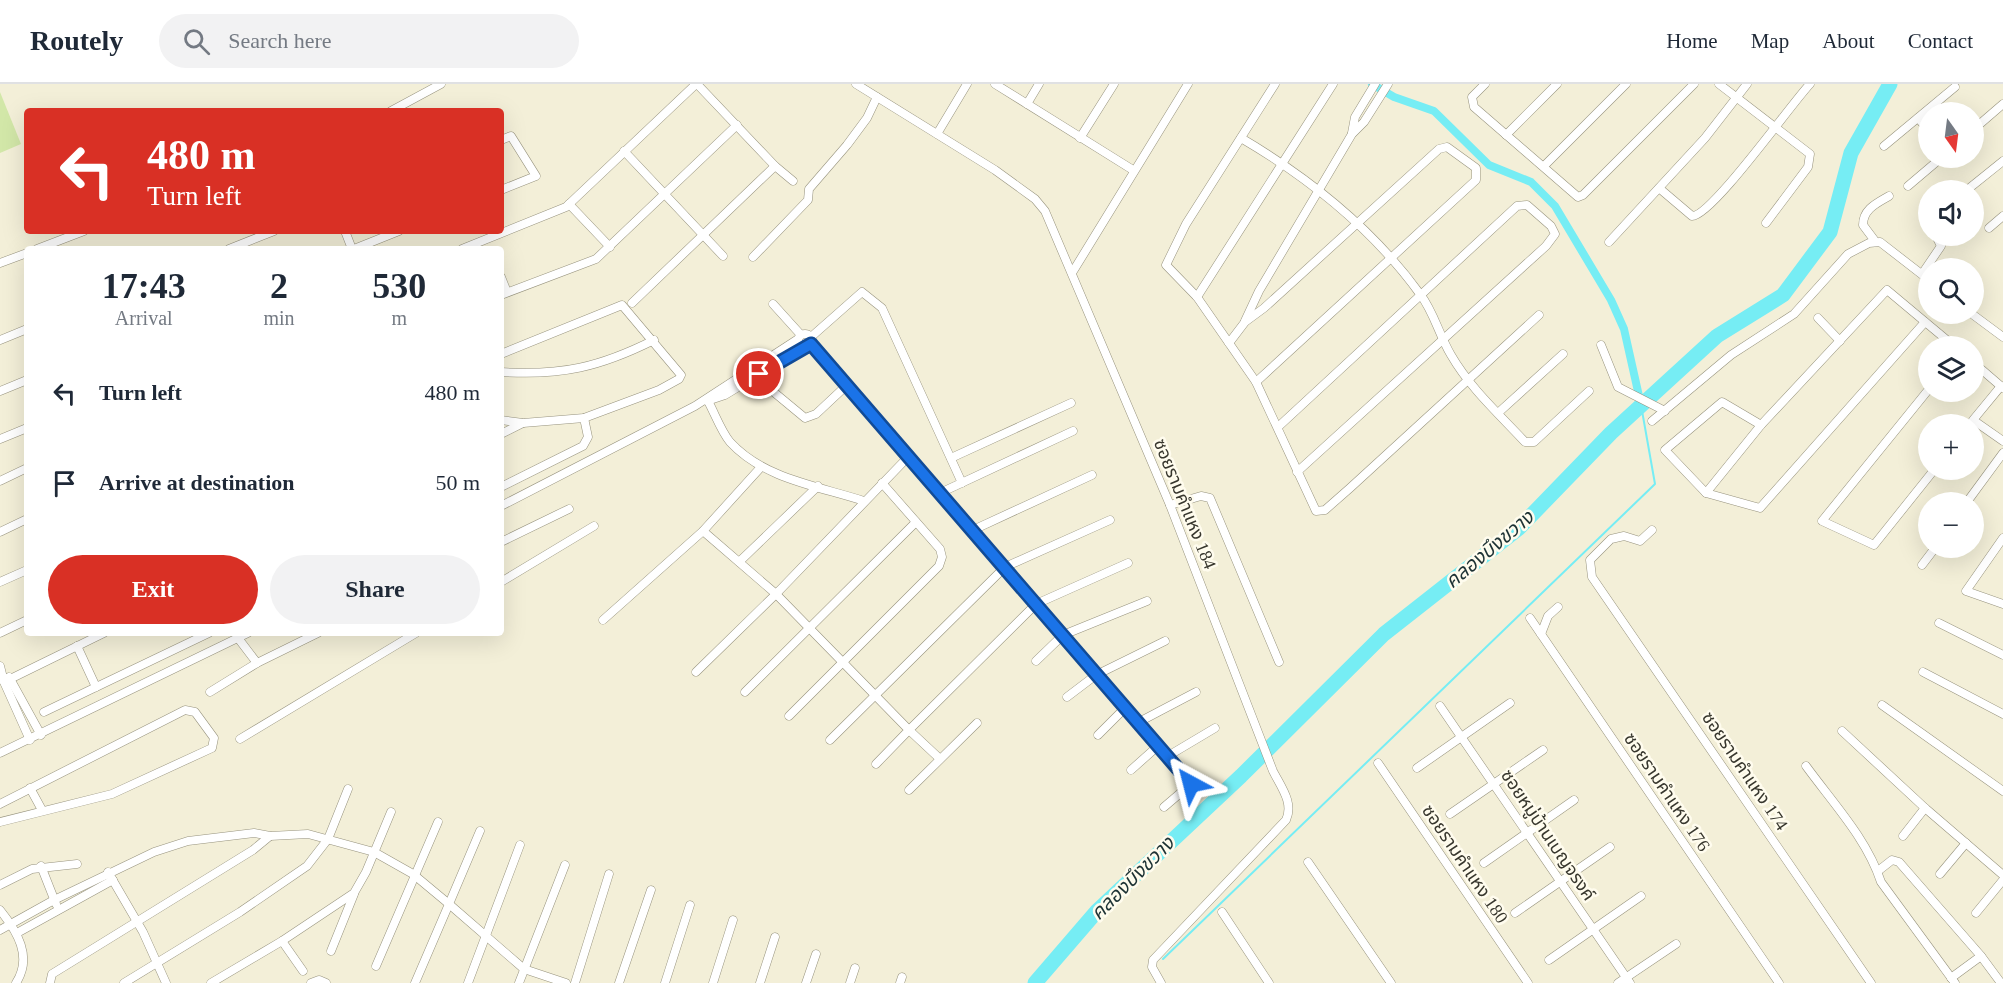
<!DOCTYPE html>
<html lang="en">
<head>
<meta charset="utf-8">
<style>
  :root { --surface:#fff; --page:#f2f2f3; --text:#1f2937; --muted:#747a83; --line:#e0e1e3; --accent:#d93025 }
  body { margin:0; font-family:"Times New Roman","Noto Sans Thai",serif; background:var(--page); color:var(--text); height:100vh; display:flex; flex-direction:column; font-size:22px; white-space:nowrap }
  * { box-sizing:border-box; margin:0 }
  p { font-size:20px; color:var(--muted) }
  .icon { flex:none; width:33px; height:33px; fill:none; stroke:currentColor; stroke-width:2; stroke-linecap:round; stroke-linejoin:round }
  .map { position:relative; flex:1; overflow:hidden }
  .details { position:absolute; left:24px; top:162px; width:480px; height:390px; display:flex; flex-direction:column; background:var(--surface); border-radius:6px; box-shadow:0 6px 24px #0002 }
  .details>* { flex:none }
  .guide { position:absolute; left:24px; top:24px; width:480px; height:126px; border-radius:6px; box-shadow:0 6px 24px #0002; background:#d93025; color:#fff; overflow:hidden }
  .needle { width:39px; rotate:166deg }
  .tools { position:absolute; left:1918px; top:18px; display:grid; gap:12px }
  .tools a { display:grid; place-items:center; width:66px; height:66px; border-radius:50%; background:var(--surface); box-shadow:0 6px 24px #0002; font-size:30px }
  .pin { position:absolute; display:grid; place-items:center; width:51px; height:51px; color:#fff; margin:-26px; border:3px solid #fff; border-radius:50%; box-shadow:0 2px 6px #0007 }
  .me { position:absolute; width:66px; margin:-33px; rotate:322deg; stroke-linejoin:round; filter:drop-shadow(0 0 4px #0008) }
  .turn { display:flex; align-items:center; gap:21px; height:126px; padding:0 24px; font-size:27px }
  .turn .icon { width:78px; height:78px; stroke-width:2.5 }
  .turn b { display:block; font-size:42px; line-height:51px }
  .eta { display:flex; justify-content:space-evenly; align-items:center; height:102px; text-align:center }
  .eta b { font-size:36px; font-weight:800; line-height:42px }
  .action { display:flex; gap:12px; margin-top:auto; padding:12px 24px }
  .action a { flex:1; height:69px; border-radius:36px; background:var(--accent); color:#fff; font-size:24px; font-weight:800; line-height:69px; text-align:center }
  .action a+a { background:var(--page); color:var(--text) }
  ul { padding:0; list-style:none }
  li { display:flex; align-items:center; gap:18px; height:90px; padding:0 24px }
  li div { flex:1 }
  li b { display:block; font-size:22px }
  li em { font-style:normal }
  header { display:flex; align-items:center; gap:36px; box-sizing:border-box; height:84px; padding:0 30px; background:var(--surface); border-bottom:2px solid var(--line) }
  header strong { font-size:28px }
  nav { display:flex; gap:33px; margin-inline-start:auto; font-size:21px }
  .search { width:420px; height:54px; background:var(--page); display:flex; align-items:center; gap:15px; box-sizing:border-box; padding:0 21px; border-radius:33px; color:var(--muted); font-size:22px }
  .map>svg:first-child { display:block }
  .green { fill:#d2e7a8 }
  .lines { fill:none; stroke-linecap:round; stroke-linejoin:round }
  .stream { stroke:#76edf4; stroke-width:2 }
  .canal { stroke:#76edf4; stroke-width:8 }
  .river { stroke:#76edf4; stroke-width:15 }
  .street-casing { stroke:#97937e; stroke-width:9 }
  .street { stroke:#fff; stroke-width:8 }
  .route-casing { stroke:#114b97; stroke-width:15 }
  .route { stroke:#1a73e8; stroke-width:10 }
  .labels { text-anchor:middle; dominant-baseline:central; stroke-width:5; stroke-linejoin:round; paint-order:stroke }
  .street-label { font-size:18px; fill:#38372e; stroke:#fffcee }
  .water-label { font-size:20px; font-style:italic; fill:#1d3234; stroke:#fffcee }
</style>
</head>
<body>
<header>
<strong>Routely</strong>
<div class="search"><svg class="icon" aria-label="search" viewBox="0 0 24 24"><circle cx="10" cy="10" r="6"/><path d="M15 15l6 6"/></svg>Search here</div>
<nav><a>Home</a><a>Map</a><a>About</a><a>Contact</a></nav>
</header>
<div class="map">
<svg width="2003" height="899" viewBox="0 0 2003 899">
  <rect width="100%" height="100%" fill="#f3efd8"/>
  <!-- green -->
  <path class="green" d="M 0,8 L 21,60 L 0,69 Z"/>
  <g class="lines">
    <!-- stream -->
    <path class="stream" d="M 1163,875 L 1655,400 L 1641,321"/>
    <!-- canal -->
    <path class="canal" d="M 1372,0 L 1394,13 L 1434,27 L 1489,81 L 1531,98 L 1555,122 L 1611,216 L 1624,245 L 1641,321"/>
    <!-- river -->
    <path class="river" d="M 1035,899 L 1097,827 L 1241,692 L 1384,550 L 1519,444 L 1611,349 L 1717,252 L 1783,211 L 1830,148 L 1851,69 L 1890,0"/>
    <defs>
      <g id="street">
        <path d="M 697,0 L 775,82 L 793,97"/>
        <path d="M 856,0 L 995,86 L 1035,115 L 1045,127 L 1170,421 L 1273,687 C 1281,703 1294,719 1286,736 L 1153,876 L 1152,883 L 1161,899"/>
        <path d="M 995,0 L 1133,86"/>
        <path d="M 1275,0 L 1186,140 L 1166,181 L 1197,213 L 1256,298 L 1316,427 L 1325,426 L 1350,404 L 1539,231"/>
        <path d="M 1485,0 L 1472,13 L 1474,23 L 1578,113 L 1583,111 L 1694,0"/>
        <path d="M 1719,0 L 1810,70 L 1808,83 L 1766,139"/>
        <path d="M 1027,20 L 1039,0"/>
        <path d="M 391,27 L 441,0"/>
        <path d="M 1918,34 L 1929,47"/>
        <path d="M 1974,45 L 2003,20"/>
        <path d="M 1352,49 L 1355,33 L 1375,0"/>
        <path d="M 937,50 L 967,0"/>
        <path d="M 1506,51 L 1557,0"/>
        <path d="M 1080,54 L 1114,0"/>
        <path d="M 1241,54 C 1309,94 1373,145 1420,210 C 1434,228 1439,251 1451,271 C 1470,304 1499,330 1525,358 L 1534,358 L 1589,307"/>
        <path d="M 501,56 L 511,52 L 536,92 L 501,106"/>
        <path d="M 1884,62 L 1955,3"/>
        <path d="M 624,67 L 723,172"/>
        <path d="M 1544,82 L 1626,0"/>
        <path d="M 1908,102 L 1941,74"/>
        <path d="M 1659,104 L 1692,132 C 1711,133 1791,20 1810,0"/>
        <path d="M 1967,106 L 2003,77"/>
        <path d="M 569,120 L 610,163"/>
        <path d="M 1989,144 L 2003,132"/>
        <path d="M 345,147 L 352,165"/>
        <path d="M 1875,157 L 1863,141 C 1863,125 1877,119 1889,112"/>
        <path d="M 1609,158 L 1705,54 L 1747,0"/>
        <path d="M 37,165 L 84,147"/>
        <path d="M 229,165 L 274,147"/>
        <path d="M 354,165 L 399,147"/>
        <path d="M 462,165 L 566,123 L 696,0"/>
        <path d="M 753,173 L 808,116 L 809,105 L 847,61 L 867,34 L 877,13"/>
        <path d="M 0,179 L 27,169"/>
        <path d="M 1072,189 L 1188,0"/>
        <path d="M 1922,190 L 1941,162 L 1936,152"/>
        <path d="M 501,193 L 507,208"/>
        <path d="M 501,211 L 596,175 L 737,41"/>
        <path d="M 1197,213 L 1333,0"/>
        <path d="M 632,219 L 775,82"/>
        <path d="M 773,220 L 801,251"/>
        <path d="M 1972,230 L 2003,253"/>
        <path d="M 1818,234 L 1840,257"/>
        <path d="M 1245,237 L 1259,207 L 1352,50 L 1364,38 L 1388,0"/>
        <circle cx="805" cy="257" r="7"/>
        <path d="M 811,253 L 862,208 L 882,224 L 962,399"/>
        <path d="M 0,256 L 27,245"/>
        <path d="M 1229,259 L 1245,238 L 1264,224 L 1439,65 L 1447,63 L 1476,84 L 1476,96 L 1256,298"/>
        <path d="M 811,260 L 1191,700 L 1164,723"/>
        <path d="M 1601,261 L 1618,303 L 1665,327"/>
        <path d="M 501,270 L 622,221 L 681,291 L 679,295 L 659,306 L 584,334 L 523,339 L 501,336"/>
        <path d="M 1974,279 L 2003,304"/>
        <path d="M 501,288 C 561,292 600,283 654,256"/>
        <path d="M 2001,302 L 1973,336 L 2003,357"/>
        <path d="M 770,305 L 805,334 L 816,330 L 847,301"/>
        <path d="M 1929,305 L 1822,437 L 1874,461 L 1934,386"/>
        <path d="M 0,307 L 27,296"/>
        <path d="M 707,317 L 725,311 L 804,263"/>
        <path d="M 708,317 C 715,330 721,347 730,358 C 764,395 818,402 864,417"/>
        <path d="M 1498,329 L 1563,270"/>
        <path d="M 1652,337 L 1731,271 L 1794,230 L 1848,170 L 1869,159 L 1880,158 L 1929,196"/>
        <path d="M 1761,341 L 1722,318 L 1665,366 L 1706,409 L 1760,424 L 1925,238"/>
        <path d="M 1278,343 L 1517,122 L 1527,121 L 1551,142 L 1555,150 L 1546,162 L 1297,388"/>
        <path d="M 501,350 L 523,339"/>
        <path d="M 0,355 L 27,344"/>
        <path d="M 951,374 L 1071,319"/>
        <path d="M 0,397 L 27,384"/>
        <path d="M 501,403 L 583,362 L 588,353 L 584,334"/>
        <path d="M 940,409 L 1073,347"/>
        <path d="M 1706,409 L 1761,341 L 1887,206 L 1954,262"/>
        <path d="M 1967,418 L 2003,369"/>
        <path d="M 1170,421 L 1201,412 L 1210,414 L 1279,578"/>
        <path d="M 501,422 L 695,322 L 798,255"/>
        <path d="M 973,446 L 1092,391"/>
        <path d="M 1652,446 L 1640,457 L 1624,452 L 1611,455 L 1590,476 L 1592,493 L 1871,899"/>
        <path d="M 703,447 L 776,510 L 909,372"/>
        <path d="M 0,448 L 27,435"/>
        <path d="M 2003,454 L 1966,507 L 2003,520"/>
        <path d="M 501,458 L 569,425"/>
        <path d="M 739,478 L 818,402"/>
        <path d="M 1922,481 L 1935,464"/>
        <path d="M 0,498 L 27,486"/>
        <path d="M 501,498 L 594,442"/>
        <path d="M 1530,534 L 1779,899"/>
        <path d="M 603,536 L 703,447 L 761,383"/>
        <path d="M 1939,539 L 2003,571"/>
        <path d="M 0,549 L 27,536"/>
        <path d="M 1541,550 L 1548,532 L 1558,523"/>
        <path d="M 238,554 L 257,579"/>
        <path d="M 77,562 L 96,603"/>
        <path d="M 1036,577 L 1063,551 L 1147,517"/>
        <path d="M 0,582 L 4,598 L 30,656"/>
        <path d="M 696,588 L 776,510 L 909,646 L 876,680"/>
        <path d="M 1923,588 L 2003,630"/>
        <path d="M 9,593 L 41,651"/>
        <path d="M 4,598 L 104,549"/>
        <path d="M 210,608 L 257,579 L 318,549"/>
        <path d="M 745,608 L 916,438"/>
        <path d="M 1067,613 L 1096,591 L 1165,557"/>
        <path d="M 1882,621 L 2003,707"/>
        <path d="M 1440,622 L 1630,899"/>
        <path d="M 44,628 L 209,549"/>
        <path d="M 789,632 L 939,482 L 942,473 L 940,465 L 882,399"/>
        <path d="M 1139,638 L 1196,608"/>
        <path d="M 1842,647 L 1925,724 L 2003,791"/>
        <path d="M 1098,651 L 1126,623"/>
        <path d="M 240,655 L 416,549"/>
        <path d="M 830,656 L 1005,483 L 1110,436"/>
        <path d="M 0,669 L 248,549"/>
        <path d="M 1168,672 L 1215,644"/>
        <path d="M 939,674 L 909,646 L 1036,520 L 1128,479"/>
        <path d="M 1378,679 L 1528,899"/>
        <path d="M 1806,682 C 1833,719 1867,755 1881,798 L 1955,899"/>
        <path d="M 1417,684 L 1510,619"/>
        <path d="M 1131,686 L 1159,661"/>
        <path d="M 30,704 L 42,726"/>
        <path d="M 909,706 L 977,639"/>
        <path d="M 0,720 L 185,626 L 195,628 L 214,654 L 212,664 L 112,710 L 0,738"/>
        <path d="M 1450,730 L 1543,666"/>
        <path d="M 480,747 L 449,820 L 524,885 L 566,899"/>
        <path d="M 1903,752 L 1925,724"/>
        <path d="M 1308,778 L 1391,899"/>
        <path d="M 1484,779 L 1574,716"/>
        <path d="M 41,782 L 56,820"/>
        <path d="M 1878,787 L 1892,776 L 1899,778 L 1981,872 L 2001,899"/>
        <path d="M 108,788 L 143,848 L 166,899"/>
        <path d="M 1940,790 L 1966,759"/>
        <path d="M 0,801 L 32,785 L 77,780"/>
        <path d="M 0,826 C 17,847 33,873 16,899"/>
        <path d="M 1222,828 L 1269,899"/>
        <path d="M 1515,829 L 1610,763"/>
        <path d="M 1976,829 L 2003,796"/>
        <path d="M 0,846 L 54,816 L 154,768 L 188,757 L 254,749 L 270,752 L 308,750 L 374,768 L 413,790 L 449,820 L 415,899"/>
        <path d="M 17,849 L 113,796"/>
        <path d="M 282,857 L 303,887"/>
        <path d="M 331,867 L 354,810"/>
        <path d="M 1549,876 L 1641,812"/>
        <path d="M 376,882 L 438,738"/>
        <path d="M 1951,894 L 1981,872"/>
        <path d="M 50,899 L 52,890 L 253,766 L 270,752"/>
        <path d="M 124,899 L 240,828 L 307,782 L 328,755 L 348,705"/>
        <path d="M 211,899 L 282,857 L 354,809 L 366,788 L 391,728"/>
        <path d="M 311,899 L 319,896 L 326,899"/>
        <path d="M 468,899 L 520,761"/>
        <path d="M 519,899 L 565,781"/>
        <path d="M 575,899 L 609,790"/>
        <path d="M 619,899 L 651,806"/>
        <path d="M 665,899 L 690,821"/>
        <path d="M 713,899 L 733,836"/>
        <path d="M 760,899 L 775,853"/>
        <path d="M 806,899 L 816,870"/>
        <path d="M 850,899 L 855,884"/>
        <path d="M 900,899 L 902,893"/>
        <path d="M 1618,899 L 1676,860"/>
      </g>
    </defs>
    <!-- street casing -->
    <use href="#street" class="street-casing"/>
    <!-- street -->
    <use href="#street" class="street"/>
  </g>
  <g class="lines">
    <defs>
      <path id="route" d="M 759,290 L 811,260 L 1191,700"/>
    </defs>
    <!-- route casing -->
    <use href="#route" class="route-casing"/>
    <!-- route -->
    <use href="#route" class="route"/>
  </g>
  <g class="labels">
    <!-- street labels -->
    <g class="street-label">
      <text transform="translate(1185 420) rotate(68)">ซอยรามคำแหง 184</text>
      <text transform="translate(1745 687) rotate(56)">ซอยรามคำแหง 174</text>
      <text transform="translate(1667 708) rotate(56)">ซอยรามคำแหง 176</text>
      <text transform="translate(1548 751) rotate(56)">ซอยหมู่บ้านเบญจรงค์</text>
      <text transform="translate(1465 780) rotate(56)">ซอยรามคำแหง 180</text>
    </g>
    <!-- water labels -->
    <g class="water-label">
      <text transform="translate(1489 465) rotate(-40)">คลองบึงขวาง</text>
      <text transform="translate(1132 794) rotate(-45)">คลองบึงขวาง</text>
    </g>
  </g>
</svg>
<div class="tools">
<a><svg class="needle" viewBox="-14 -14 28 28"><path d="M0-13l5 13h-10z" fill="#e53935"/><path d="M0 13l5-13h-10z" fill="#747a83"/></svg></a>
<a><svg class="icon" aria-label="sound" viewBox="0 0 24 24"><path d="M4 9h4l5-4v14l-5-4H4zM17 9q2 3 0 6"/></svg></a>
<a><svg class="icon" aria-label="search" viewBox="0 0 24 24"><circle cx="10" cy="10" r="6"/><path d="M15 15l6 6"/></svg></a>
<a><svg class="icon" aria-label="layers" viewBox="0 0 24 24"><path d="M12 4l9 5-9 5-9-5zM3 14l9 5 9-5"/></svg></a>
<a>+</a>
<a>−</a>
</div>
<div class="pin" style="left:759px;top:290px;background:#d93025"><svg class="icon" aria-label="arrive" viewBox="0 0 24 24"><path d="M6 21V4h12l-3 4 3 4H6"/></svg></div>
<svg class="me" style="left:1191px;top:700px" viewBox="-20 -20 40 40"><path d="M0-17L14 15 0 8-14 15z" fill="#1a73e8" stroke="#fff" stroke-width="4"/></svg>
<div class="guide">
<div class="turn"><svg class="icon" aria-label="left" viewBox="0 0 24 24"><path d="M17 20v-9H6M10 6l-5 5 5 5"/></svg><div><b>480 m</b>Turn left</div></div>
</div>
<section class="details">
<div class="eta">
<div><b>17:43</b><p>Arrival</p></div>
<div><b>2</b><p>min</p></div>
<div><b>530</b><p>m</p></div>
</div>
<ul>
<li><svg class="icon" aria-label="left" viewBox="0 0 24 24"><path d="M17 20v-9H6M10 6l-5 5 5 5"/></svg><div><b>Turn left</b></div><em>480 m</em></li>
<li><svg class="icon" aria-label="arrive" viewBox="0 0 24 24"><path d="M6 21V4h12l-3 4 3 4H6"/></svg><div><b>Arrive at destination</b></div><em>50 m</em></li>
</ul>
<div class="action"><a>Exit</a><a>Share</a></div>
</section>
</div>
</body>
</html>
